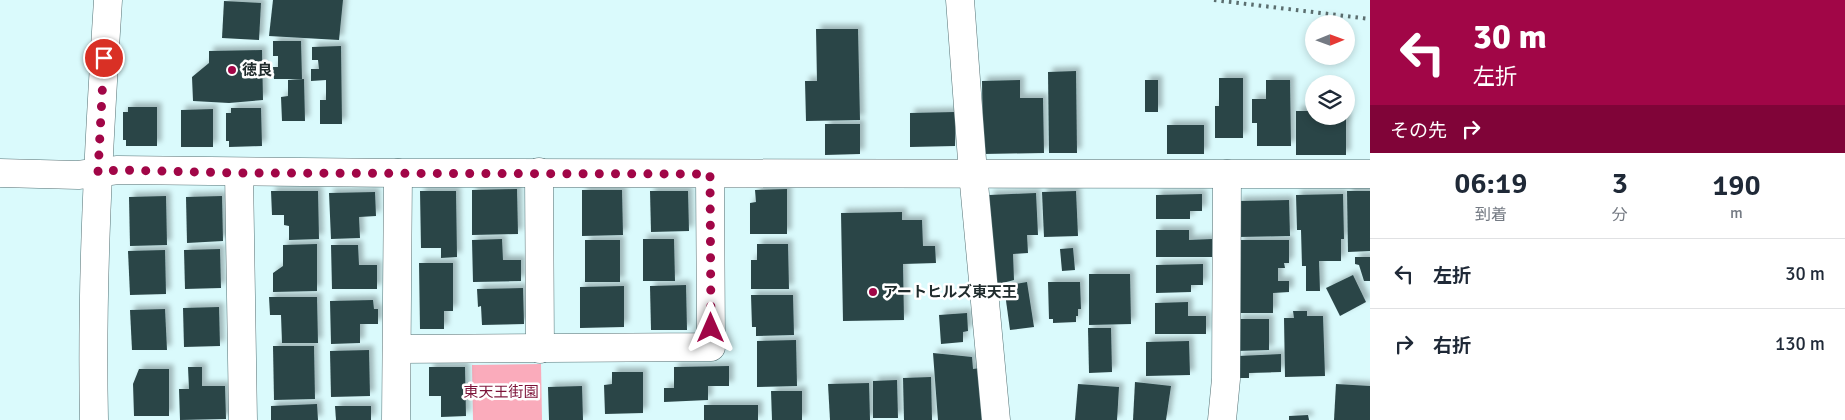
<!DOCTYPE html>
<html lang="ja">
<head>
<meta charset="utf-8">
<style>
  :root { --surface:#fff; --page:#f2f2f3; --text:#1f2937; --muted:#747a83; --line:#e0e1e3 }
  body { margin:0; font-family:Signika,"Noto Sans JP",sans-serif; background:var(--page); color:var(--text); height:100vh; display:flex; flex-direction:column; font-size:19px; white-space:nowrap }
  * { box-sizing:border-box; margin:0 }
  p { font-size:16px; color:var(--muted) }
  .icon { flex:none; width:28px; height:28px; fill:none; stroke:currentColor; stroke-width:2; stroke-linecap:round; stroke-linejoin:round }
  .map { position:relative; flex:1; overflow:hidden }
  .side { display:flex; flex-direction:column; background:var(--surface); width:475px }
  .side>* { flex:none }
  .top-card { background:#a10647; color:#fff; overflow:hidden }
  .needle { width:32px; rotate:89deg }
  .buttons { position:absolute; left:1305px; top:15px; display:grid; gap:10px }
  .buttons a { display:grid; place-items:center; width:50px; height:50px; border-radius:50%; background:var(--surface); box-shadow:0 2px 8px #0003; font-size:25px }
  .pin { position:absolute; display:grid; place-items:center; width:42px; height:42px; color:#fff; margin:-21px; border:2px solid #fff; border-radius:50%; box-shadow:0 1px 5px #0007 }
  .me { position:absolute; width:55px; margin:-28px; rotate:0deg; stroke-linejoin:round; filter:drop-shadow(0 0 4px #0008) }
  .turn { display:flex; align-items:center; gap:18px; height:105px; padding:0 20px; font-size:22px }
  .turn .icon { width:65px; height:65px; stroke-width:2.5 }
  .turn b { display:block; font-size:35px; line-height:42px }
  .then { display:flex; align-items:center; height:48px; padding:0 20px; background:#0003; gap:10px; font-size:19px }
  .eta { display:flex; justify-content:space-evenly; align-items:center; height:85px; text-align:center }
  .eta b { font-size:30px; font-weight:600; line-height:35px }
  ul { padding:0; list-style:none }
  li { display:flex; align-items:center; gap:15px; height:70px; padding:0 20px; border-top:1px solid var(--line) }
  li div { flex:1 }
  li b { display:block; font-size:19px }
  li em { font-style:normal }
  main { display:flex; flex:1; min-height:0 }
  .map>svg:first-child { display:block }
  .green { fill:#faabbb }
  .building { fill:#2a4547; filter:url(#shadow) }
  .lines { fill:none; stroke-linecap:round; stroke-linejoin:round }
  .minor-casing { stroke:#557174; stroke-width:29 }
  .minor { stroke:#fff; stroke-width:28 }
  .rail { stroke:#5b6e6f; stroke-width:4; stroke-dasharray:2.5 5; stroke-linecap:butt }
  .route { stroke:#a10647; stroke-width:9; stroke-dasharray:0 16.2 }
  .poi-dot { fill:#a10647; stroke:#fff; stroke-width:2 }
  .labels { text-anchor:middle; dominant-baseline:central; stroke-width:5; stroke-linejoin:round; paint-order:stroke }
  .poi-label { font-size:15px; font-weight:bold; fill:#202c2d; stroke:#fff; text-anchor:start }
  .park-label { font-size:15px; fill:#7d143a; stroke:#fff }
</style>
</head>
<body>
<main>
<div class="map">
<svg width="1370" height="420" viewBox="0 0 1370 420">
  <defs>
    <filter id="shadow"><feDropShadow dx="4.5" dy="-4.5" stdDeviation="2.5" flood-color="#0004"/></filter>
  </defs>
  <rect width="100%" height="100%" fill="#dafafc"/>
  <!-- green -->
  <path class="green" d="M 541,364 L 542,420 L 473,420 L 472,365 Z"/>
  <!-- building -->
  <g class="building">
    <path d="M 273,0 L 343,0 L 339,40 L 269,36 Z"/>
    <path d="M 224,1 L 261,3 L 259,40 L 222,38 Z"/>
    <path d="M 816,29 L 858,29 L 860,120 L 806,121 L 805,81 L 817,81 Z"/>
    <path d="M 273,41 L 301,41 L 302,79 L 274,79 L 273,67 L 278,67 L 278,56 L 273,56 Z"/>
    <path d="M 341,46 L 342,124 L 320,124 L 320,100 L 326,100 L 326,80 L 311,81 L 311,69 L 319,69 L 318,60 L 312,60 L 312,47 Z"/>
    <path d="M 262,50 L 263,100 L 229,103 L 193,101 L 192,77 L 209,63 L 209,51 Z"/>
    <path d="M 1076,71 L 1077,153 L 1049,153 L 1048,72 Z"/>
    <path d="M 1219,78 L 1243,78 L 1243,138 L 1215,138 L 1215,106 L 1219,106 Z"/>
    <path d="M 304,79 L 305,121 L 282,121 L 281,97 L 288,96 L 288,80 Z"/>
    <path d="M 1020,80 L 1020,98 L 1043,98 L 1044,153 L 983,154 L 982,81 Z"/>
    <rect x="1145" y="80" width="13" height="32"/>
    <path d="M 1266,80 L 1290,80 L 1291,146 L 1257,146 L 1257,123 L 1252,123 L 1252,99 L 1266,99 Z"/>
    <path d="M 128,107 L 157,107 L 157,146 L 126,146 L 126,140 L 123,140 L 123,112 L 128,112 Z"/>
    <path d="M 231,108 L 261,108 L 262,146 L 229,147 L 229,141 L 226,141 L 226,113 L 231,113 Z"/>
    <path d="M 213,109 L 213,147 L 181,147 L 181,110 Z"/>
    <path d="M 1296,111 L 1314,111 L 1314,116 L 1346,116 L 1346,155 L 1296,155 Z"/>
    <path d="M 955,112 L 955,146 L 910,147 L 910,113 Z"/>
    <path d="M 825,124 L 860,124 L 860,154 L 825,155 Z"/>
    <rect x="1167" y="125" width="37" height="29"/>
    <path d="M 517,189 L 518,234 L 472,235 L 472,190 Z"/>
    <path d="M 787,189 L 787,234 L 750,234 L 750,203 L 756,202 L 755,190 Z"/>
    <path d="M 582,190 L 622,190 L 623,235 L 582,236 Z"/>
    <path d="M 271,191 L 318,191 L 319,239 L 289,240 L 289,226 L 284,225 L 284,215 L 272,215 Z"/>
    <path d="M 420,191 L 456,191 L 457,257 L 441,258 L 441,248 L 421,248 Z"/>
    <path d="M 650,191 L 688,191 L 689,231 L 651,232 Z"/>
    <path d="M 1076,191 L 1078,236 L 1044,237 L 1042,192 Z"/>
    <path d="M 1347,191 L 1370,191 L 1370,251 L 1348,252 Z"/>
    <path d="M 375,192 L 376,216 L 359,217 L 360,238 L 331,239 L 329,193 Z"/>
    <path d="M 1036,193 L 1038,235 L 1027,235 L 1028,253 L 1013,254 L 1014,280 L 995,285 L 989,195 Z"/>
    <path d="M 1202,194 L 1202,211 L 1190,211 L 1190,219 L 1156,219 L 1156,195 Z"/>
    <path d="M 1343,194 L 1344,239 L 1341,239 L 1341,261 L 1319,261 L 1320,291 L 1306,291 L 1306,266 L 1302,266 L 1301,230 L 1297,230 L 1296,195 Z"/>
    <path d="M 166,196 L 167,245 L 130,246 L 129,197 Z"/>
    <path d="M 222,196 L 223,241 L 187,243 L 186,197 Z"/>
    <path d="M 1289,200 L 1290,236 L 1238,237 L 1238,201 Z"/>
    <path d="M 902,212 L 902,220 L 922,220 L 923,246 L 935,246 L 936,263 L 903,264 L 904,320 L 843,321 L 841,213 Z"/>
    <path d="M 1156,230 L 1189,230 L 1189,240 L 1212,239 L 1212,257 L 1156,257 Z"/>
    <path d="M 502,239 L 503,260 L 521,260 L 521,281 L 473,282 L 472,240 Z"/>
    <path d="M 643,239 L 674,239 L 675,281 L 643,281 Z"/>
    <rect x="585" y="240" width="35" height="42"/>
    <path d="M 1239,240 L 1289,240 L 1289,263 L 1284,263 L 1285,268 L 1278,268 L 1278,281 L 1289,281 L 1289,292 L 1273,293 L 1273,313 L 1240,313 Z"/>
    <path d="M 317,244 L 317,291 L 273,292 L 273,273 L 283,266 L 283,245 Z"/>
    <path d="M 757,244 L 788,244 L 789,289 L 751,289 L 751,260 L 757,260 Z"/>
    <path d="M 331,245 L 358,245 L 359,265 L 377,265 L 377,289 L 332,289 Z"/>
    <path d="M 1073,248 L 1075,270 L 1062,271 L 1060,249 Z"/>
    <path d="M 220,249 L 221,288 L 185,289 L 184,250 Z"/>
    <path d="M 165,250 L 166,294 L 130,295 L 128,251 Z"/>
    <path d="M 1355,257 L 1370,257 L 1370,281 L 1364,281 L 1359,265 L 1355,264 Z"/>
    <path d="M 419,263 L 453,263 L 453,311 L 444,311 L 444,329 L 420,329 Z"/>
    <path d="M 1203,264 L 1203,285 L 1191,285 L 1191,292 L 1156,293 L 1156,265 Z"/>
    <path d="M 1089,274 L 1130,274 L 1131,324 L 1089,325 Z"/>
    <path d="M 1353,275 L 1366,302 L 1340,316 L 1326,288 Z"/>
    <path d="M 1027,282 L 1034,327 L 1010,330 L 1004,286 Z"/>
    <path d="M 1048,282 L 1080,282 L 1081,309 L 1078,309 L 1078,316 L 1076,316 L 1076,322 L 1053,323 L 1053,319 L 1049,319 Z"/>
    <path d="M 686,285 L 687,330 L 651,330 L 650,286 Z"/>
    <path d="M 624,286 L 624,327 L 580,328 L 580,287 Z"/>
    <path d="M 523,288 L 524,324 L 482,325 L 481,306 L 478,307 L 477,289 Z"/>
    <path d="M 751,295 L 793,295 L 794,335 L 756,336 L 756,327 L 752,327 Z"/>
    <path d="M 269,297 L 317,297 L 318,343 L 282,343 L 281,315 L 270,315 Z"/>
    <path d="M 373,300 L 374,309 L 378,309 L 378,324 L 360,324 L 360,343 L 331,344 L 330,301 Z"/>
    <path d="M 1188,302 L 1188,316 L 1206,316 L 1206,334 L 1155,334 L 1155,303 Z"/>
    <path d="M 219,307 L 220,346 L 184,347 L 183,308 Z"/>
    <path d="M 165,309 L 167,350 L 132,350 L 130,310 Z"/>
    <path d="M 1293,311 L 1307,311 L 1307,316 L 1323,316 L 1325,376 L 1285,377 L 1284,318 L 1294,318 Z"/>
    <path d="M 967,313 L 968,331 L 963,332 L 963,342 L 941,344 L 939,315 Z"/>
    <path d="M 1237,319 L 1269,319 L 1269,350 L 1237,351 Z"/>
    <path d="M 1088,328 L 1111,328 L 1112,372 L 1089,373 Z"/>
    <path d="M 796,340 L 797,386 L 757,387 L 757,341 Z"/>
    <path d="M 1189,341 L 1190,375 L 1146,376 L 1146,342 Z"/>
    <path d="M 273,346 L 314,346 L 315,399 L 274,400 Z"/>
    <path d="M 369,350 L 370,396 L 331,397 L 330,351 Z"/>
    <path d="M 933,353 L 972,357 L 973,369 L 980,368 L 984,420 L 938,420 Z"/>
    <path d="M 1281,354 L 1281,372 L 1249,373 L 1249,378 L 1238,378 L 1238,356 Z"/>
    <path d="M 729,366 L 729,386 L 708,386 L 708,400 L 664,402 L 664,388 L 674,388 L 674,367 Z"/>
    <path d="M 188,367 L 202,367 L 202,386 L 225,386 L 226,419 L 180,420 L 179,389 L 189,389 Z"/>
    <path d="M 429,367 L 465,367 L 466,416 L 441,417 L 441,396 L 429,396 Z"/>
    <path d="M 139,369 L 169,369 L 169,416 L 134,416 L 133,384 Z"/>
    <path d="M 612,372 L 643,372 L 643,413 L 605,414 L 604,385 L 612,384 Z"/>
    <path d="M 931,377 L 932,420 L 904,420 L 903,378 Z"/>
    <path d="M 897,380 L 898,418 L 873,418 L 873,381 Z"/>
    <path d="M 1135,382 L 1171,386 L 1166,420 L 1133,420 Z"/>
    <path d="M 869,383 L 870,420 L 830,420 L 828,384 Z"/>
    <path d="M 1078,384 L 1119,387 L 1117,420 L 1075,420 Z"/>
    <path d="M 1336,384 L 1370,386 L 1370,420 L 1334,420 Z"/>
    <path d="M 582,386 L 583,420 L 549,420 L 548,387 Z"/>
    <path d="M 771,391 L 802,391 L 802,420 L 772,420 Z"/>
    <path d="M 317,404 L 318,420 L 271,420 L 271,406 Z"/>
    <rect x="704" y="405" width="54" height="15"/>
    <path d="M 335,406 L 371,406 L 371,420 L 336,420 Z"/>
    <path d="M 1308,415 L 1309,420 L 1289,420 L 1289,416 Z"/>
  </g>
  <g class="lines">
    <defs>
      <g id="minor">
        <path d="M 960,0 L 973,173 L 996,420"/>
        <path d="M 539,172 L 540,349"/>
        <path d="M 0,173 L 78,175 L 118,170 L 398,173 L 1370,174"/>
        <path d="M 239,173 L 243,420"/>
        <path d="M 397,349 L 711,347 L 710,174"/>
        <path d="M 94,420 C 91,280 99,140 108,0"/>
        <path d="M 396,420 L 398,173"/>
        <path d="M 1222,420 L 1226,379 L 1227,174"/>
      </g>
    </defs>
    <!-- minor casing -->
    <use href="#minor" class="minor-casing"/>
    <!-- minor -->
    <use href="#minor" class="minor"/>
    <!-- rail -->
    <path class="rail" d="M 1214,0 L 1370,19"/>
  </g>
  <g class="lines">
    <!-- route -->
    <path class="route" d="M 104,58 L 98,172 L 118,170 L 239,173 L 710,174 L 711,328"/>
  </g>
  <!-- markers -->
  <g class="poi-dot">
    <circle cx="232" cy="70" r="5"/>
    <circle cx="873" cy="292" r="5"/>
  </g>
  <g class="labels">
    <!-- poi labels -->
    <g class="poi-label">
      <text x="242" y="70">徳良</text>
      <text x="883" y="292">アートヒルズ東天王</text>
    </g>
    <!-- park labels -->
    <g class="park-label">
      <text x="501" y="392">東天王街園</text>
    </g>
  </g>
</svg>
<div class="buttons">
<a><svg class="needle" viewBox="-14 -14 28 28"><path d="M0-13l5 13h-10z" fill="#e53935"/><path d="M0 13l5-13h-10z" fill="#747a83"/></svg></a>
<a><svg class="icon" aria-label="layers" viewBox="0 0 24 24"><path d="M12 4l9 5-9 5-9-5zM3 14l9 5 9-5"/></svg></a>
</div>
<div class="pin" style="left:104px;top:58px;background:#d93025"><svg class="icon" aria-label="arrive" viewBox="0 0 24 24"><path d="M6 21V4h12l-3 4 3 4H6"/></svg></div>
<svg class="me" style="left:711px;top:328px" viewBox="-20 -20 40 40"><path d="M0-17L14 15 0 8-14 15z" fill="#a10647" stroke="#fff" stroke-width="4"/></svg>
</div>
<section class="side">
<div class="top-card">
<div class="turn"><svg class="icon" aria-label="left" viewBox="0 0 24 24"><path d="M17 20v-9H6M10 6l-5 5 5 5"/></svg><div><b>30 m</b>左折</div></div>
<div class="then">その先<svg class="icon" aria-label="right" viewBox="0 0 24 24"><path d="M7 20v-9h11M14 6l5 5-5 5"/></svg></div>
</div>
<div class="eta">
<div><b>06:19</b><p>到着</p></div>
<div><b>3</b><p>分</p></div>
<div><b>190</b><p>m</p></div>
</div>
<ul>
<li><svg class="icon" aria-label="left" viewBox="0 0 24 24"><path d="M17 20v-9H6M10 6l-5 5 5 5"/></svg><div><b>左折</b></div><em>30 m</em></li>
<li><svg class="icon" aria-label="right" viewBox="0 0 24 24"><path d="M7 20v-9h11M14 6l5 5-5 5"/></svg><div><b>右折</b></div><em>130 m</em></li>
</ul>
</section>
</main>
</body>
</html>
